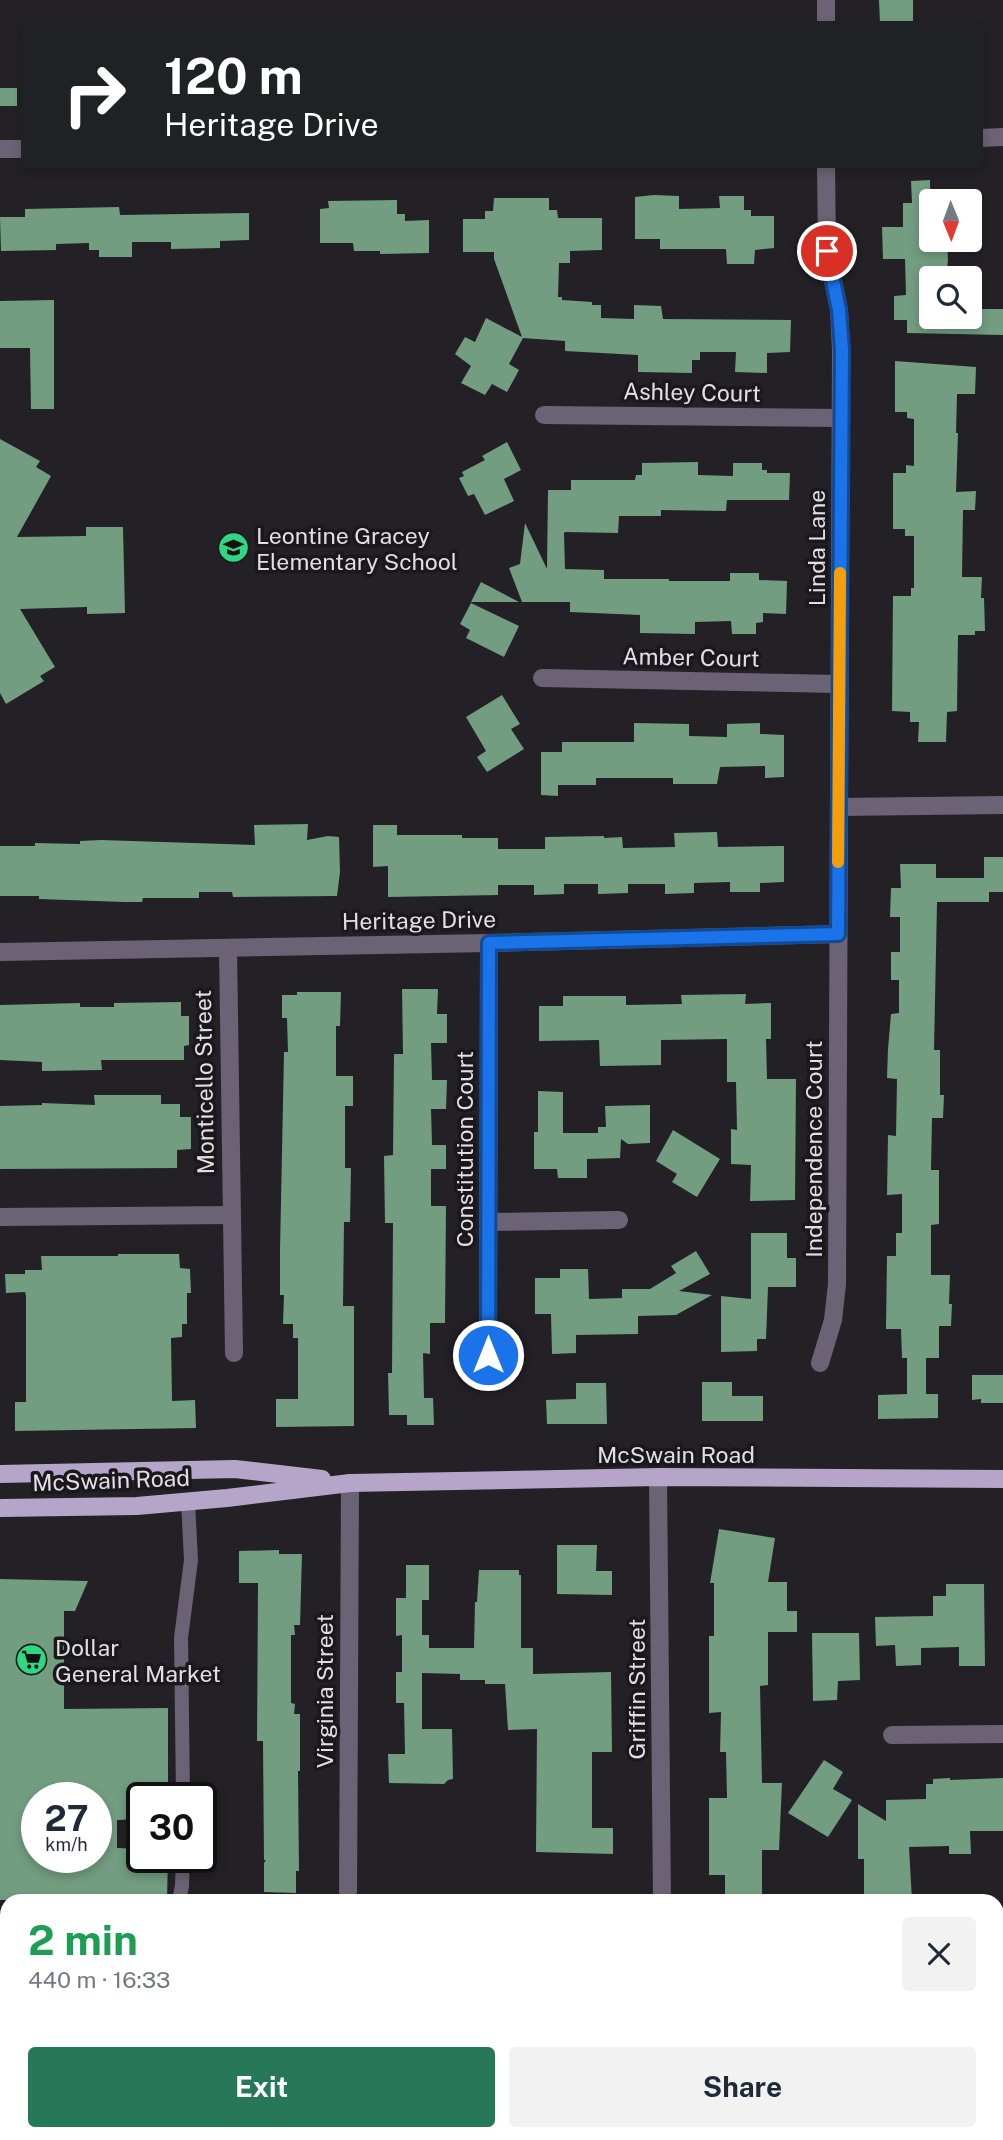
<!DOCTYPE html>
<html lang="en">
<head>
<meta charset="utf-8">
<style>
  :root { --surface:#fff; --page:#f2f2f3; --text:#1f2937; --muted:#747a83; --accent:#267859 }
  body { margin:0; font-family:"Public Sans",sans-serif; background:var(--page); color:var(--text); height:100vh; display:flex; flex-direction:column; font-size:26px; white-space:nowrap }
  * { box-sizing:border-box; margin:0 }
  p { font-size:23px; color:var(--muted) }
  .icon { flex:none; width:38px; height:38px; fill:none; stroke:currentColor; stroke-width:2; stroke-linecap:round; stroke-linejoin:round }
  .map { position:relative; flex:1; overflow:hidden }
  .sheet { position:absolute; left:0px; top:1894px; width:1004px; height:247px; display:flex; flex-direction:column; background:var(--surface); border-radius:21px 21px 0 0; box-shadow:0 4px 10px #0003 }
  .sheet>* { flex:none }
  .hud { position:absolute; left:21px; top:21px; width:962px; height:147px; border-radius:7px; box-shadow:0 4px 10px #0003; background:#202124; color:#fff; overflow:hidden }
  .needle { width:46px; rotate:179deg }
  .controls { position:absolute; left:919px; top:189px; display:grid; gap:14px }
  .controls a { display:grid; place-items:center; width:63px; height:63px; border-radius:7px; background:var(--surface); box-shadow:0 4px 10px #0003; font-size:35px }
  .speed { position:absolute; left:21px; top:1782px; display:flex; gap:14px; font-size:35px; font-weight:700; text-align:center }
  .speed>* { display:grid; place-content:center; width:91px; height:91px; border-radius:50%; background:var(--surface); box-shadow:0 4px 10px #0003; line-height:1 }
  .speed small { font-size:18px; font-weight:400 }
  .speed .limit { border:4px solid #111; border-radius:10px; background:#fff; color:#111 }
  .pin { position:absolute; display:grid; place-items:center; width:60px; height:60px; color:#fff; margin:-30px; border:4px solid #fff; border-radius:50%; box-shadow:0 2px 7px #0007 }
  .me { position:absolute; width:77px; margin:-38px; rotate:0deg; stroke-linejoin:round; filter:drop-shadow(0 0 5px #0008) }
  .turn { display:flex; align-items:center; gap:24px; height:147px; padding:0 28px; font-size:32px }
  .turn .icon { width:91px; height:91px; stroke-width:2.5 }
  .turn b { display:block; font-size:49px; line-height:60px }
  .round { display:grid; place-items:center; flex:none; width:74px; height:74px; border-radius:7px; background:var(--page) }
  .head { display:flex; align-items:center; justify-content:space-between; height:119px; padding:0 28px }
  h1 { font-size:42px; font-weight:700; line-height:52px; color:#1e9e55 }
  .cta { display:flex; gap:14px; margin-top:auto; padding:14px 28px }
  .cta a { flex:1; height:80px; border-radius:7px; background:var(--accent); color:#fff; font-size:28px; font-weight:700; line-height:80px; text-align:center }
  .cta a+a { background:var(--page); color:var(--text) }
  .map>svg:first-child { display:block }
  .green { fill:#514362 }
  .building { fill:#729d80; fill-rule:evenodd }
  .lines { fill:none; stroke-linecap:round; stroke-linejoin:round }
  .service { stroke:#6b6375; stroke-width:14 }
  .minor { stroke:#6b6375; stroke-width:18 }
  .primary { stroke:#b5a5c9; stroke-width:18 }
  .route-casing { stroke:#114b97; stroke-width:18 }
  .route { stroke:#1a73e8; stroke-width:12 }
  .slow { stroke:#f59e0b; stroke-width:12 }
  .labels { text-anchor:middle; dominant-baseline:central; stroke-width:7; stroke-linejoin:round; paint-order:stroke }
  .street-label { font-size:23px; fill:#e1dfe3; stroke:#1a181c }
  .poi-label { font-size:23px; fill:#e1dfe3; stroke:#1a181c; text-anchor:start }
</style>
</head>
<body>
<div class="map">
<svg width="1003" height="2140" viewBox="0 0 1003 2140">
  <rect width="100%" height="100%" fill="#232126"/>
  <!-- green -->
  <path class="green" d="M 218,2133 L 327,2133 L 330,2140 L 218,2140 Z"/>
  <!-- building -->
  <g class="building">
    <path d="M 879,0 L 913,0 L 913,22 L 880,23 Z"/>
    <rect x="0" y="88" width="17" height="18"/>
    <path d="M 930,180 L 931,240 L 947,240 L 948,260 L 946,278 L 931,278 L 931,317 L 970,317 L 970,312 L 979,312 L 979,309 L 1003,309 L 1003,335 L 907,333 L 907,320 L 894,320 L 894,296 L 906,295 L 905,259 L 883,259 L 882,227 L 903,227 L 903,203 L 912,203 L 911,181 Z"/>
    <path d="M 654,195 L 679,196 L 679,209 L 720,208 L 719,196 L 744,196 L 744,210 L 751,210 L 751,216 L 774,216 L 774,248 L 755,250 L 754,264 L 727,264 L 726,249 L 660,249 L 660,239 L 635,239 L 635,197 Z"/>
    <path d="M 494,198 L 549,198 L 549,210 L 557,210 L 558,218 L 602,218 L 602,250 L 570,251 L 570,263 L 559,263 L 558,297 L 562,297 L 562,300 L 592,302 L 592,305 L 601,305 L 601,318 L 634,319 L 634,305 L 661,306 L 663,319 L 791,320 L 790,352 L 767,353 L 767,373 L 735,372 L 736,352 L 700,352 L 700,360 L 692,360 L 692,373 L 638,372 L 638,355 L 565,351 L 565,341 L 523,338 L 509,364 L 519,370 L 507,392 L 492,384 L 485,395 L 461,383 L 471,366 L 455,354 L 465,337 L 475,342 L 486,318 L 522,337 L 494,259 L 494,252 L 463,252 L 463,219 L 485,219 L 485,211 L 493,211 Z"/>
    <path d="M 397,200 L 397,214 L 405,214 L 405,221 L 429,220 L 429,253 L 380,254 L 380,251 L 354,251 L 353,243 L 320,243 L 320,209 L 329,208 L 328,201 Z"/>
    <path d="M 119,207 L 120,215 L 249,213 L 249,240 L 220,241 L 220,248 L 171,249 L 171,242 L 132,242 L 132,257 L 99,257 L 99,250 L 89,250 L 89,243 L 56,244 L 56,250 L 1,251 L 0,217 L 25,217 L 25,209 Z"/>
    <path d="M 54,300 L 54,409 L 31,409 L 30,348 L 0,348 L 0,301 Z"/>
    <path d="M 895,361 L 976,367 L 975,394 L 957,394 L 956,433 L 958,433 L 956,492 L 976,491 L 975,510 L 963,510 L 962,577 L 982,577 L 981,598 L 984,598 L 985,631 L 975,631 L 975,635 L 958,635 L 957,711 L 947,712 L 946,742 L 918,742 L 919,722 L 910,722 L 910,712 L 892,711 L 893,596 L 911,596 L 911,588 L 914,588 L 914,536 L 905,536 L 905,529 L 893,529 L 893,473 L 906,473 L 906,465 L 914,466 L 914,419 L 907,418 L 907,412 L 895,412 Z"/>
    <path d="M 0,439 L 40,461 L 36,467 L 51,476 L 17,537 L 86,536 L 86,527 L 123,527 L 125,613 L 87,614 L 87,607 L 20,609 L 55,667 L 40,676 L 44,681 L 6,704 L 0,693 Z"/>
    <path d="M 507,442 L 521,470 L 504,479 L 514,501 L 485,515 L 474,494 L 468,496 L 459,478 L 464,476 L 462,472 L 485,460 L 482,456 Z"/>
    <path d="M 698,462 L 698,475 L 733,476 L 733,463 L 762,463 L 762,470 L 767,470 L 767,473 L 790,473 L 789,500 L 727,500 L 726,511 L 661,510 L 661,516 L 619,516 L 618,533 L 565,532 L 564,533 L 565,569 L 604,570 L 604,579 L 669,579 L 669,581 L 730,581 L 730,573 L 759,573 L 759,580 L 787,581 L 786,614 L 763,613 L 763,622 L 756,623 L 756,634 L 732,634 L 731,621 L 695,622 L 695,634 L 640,633 L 640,615 L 570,612 L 570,602 L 522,602 L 509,568 L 520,564 L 525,523 L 547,569 L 548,490 L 571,490 L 571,480 L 635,480 L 636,475 L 642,475 L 642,463 Z"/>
    <path d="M 481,582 L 519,602 L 471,602 Z"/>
    <path d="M 471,603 L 519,626 L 504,657 L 466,638 L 470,630 L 460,624 Z"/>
    <path d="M 502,695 L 520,724 L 511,729 L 524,749 L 487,772 L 477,757 L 486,751 L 466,717 Z"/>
    <path d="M 634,723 L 689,724 L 689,736 L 727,737 L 727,724 L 760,723 L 760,734 L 784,735 L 784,777 L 765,778 L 765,766 L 720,767 L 717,784 L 673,784 L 673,778 L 596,778 L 596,785 L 558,785 L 558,796 L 541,795 L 541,752 L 562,752 L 562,742 L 634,742 Z"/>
    <path d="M 308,824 L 307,840 L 328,836 L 339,837 L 340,872 L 337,896 L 233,897 L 232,892 L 199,892 L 199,898 L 143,898 L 142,902 L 124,902 L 39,899 L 39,896 L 0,896 L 0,846 L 35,846 L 35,843 L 80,844 L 80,841 L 101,840 L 255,845 L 254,825 Z"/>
    <path d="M 373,825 L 397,825 L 397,835 L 462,835 L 462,838 L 498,838 L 498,849 L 545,849 L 545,837 L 604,836 L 604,838 L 622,837 L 623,848 L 675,847 L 674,833 L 717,832 L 718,847 L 784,846 L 784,882 L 760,883 L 760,892 L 730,892 L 730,882 L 694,883 L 694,893 L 665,894 L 665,884 L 628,884 L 628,893 L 598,894 L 598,884 L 564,884 L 564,894 L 534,895 L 534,885 L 498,885 L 498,895 L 388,897 L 388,866 L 373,867 Z"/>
    <path d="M 984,857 L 1003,857 L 1003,892 L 989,892 L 989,902 L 937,902 L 934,1050 L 940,1050 L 940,1095 L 944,1095 L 943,1118 L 932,1118 L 931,1170 L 939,1170 L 939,1224 L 931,1225 L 931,1275 L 950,1275 L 949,1304 L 952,1304 L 951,1326 L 939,1326 L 939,1358 L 926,1358 L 926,1394 L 938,1394 L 938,1418 L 878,1419 L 878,1395 L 907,1394 L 907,1358 L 902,1358 L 901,1329 L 886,1329 L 887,1256 L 896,1256 L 896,1233 L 902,1233 L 902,1194 L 887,1195 L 888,1135 L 896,1136 L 897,1079 L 887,1078 L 888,1049 L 891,1014 L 899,1013 L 899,980 L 891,980 L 891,952 L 900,952 L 900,917 L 890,917 L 891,888 L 901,888 L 900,864 L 936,864 L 936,878 L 984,878 Z"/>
    <path d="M 402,989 L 438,989 L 437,1014 L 447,1014 L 447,1043 L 431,1043 L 432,1080 L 447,1080 L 446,1109 L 431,1109 L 432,1145 L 446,1145 L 446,1169 L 431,1169 L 431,1206 L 446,1206 L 445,1323 L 430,1323 L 430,1354 L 423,1353 L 424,1398 L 433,1398 L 434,1425 L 407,1425 L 407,1415 L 389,1415 L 388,1373 L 392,1373 L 393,1223 L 385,1223 L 384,1156 L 393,1155 L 394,1054 L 403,1054 Z"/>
    <path d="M 297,992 L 341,992 L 340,1026 L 336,1026 L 336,1076 L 353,1076 L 353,1106 L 345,1106 L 345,1168 L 351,1168 L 350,1222 L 344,1222 L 343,1306 L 354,1306 L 354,1426 L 276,1427 L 276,1399 L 298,1399 L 298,1338 L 293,1338 L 293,1324 L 283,1324 L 284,1295 L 280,1295 L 280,1251 L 284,1052 L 288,1052 L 287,1018 L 282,1018 L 282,995 L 297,995 Z"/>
    <path d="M 746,994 L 745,1004 L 771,1003 L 771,1039 L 766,1039 L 767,1079 L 796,1079 L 795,1200 L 750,1201 L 751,1165 L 731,1164 L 731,1129 L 737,1130 L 736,1082 L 727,1082 L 727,1039 L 661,1040 L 661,1065 L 600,1066 L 599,1040 L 539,1041 L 539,1006 L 563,1006 L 563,996 L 626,996 L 626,1005 L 682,1004 L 681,995 Z"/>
    <path d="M 181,1002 L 181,1016 L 189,1016 L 189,1045 L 184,1046 L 184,1060 L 101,1060 L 102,1070 L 42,1071 L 42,1062 L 0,1060 L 0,1005 L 80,1003 L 80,1007 L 114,1007 L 114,1003 Z"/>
    <path d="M 538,1091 L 563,1092 L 563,1133 L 598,1133 L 598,1127 L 606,1127 L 605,1106 L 650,1105 L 650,1143 L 628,1144 L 621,1139 L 620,1158 L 587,1159 L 587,1178 L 558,1178 L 557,1169 L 534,1169 L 534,1132 L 538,1132 Z"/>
    <path d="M 94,1095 L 161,1095 L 161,1104 L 180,1104 L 180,1117 L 191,1117 L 191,1149 L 177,1150 L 177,1168 L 0,1169 L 0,1106 L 42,1105 L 42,1103 L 95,1105 Z"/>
    <path d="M 673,1130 L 720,1159 L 697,1197 L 672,1182 L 677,1174 L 656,1161 Z"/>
    <path d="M 751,1233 L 787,1233 L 787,1258 L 796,1258 L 796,1287 L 768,1287 L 766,1339 L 757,1339 L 757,1351 L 721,1352 L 721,1296 L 751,1299 Z"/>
    <path d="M 696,1251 L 710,1274 L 679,1291 L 712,1295 L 676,1315 L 638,1316 L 638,1334 L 576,1335 L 576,1353 L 552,1354 L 551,1314 L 535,1314 L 535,1278 L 560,1278 L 560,1269 L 588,1269 L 589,1299 L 622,1298 L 622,1289 L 650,1289 L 676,1273 L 671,1266 Z"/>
    <path d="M 118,1254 L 179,1254 L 180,1268 L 190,1269 L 191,1293 L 187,1293 L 187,1324 L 182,1324 L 182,1337 L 171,1338 L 172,1401 L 195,1400 L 196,1428 L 15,1431 L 15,1402 L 26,1402 L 26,1296 L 25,1292 L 6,1293 L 5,1274 L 25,1274 L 25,1270 L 42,1270 L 41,1256 L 118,1256 Z"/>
    <path d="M 972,1375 L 1003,1375 L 1003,1403 L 981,1403 L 981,1399 L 972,1400 Z"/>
    <path d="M 702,1382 L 732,1382 L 732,1396 L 763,1396 L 763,1421 L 702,1421 Z"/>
    <path d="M 576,1383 L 606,1383 L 607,1424 L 547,1424 L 546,1400 L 576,1399 Z"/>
    <path d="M 719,1529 L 775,1538 L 768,1582 L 787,1582 L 787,1611 L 797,1611 L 797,1632 L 768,1632 L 768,1685 L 760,1686 L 762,1783 L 782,1783 L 779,1850 L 762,1850 L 762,1900 L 725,1900 L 725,1875 L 709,1875 L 709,1798 L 727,1798 L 726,1752 L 720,1752 L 721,1712 L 709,1713 L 709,1636 L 714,1636 L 714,1583 L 710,1583 Z"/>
    <path d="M 557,1545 L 597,1545 L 596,1571 L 612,1571 L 612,1595 L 557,1594 Z"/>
    <path d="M 279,1550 L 279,1554 L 302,1554 L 300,1625 L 294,1625 L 295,1635 L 291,1635 L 291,1703 L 295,1704 L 294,1714 L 300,1714 L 300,1771 L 298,1771 L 299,1871 L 296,1871 L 296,1893 L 264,1892 L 264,1863 L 266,1860 L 264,1860 L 263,1741 L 257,1741 L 258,1583 L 239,1583 L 239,1551 Z"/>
    <path d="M 406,1565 L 429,1565 L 429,1600 L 422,1600 L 422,1635 L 429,1635 L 429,1648 L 474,1648 L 475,1602 L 477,1602 L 479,1570 L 519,1570 L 519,1575 L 521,1575 L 521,1648 L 533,1648 L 533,1674 L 611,1672 L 612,1752 L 592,1752 L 592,1828 L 613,1828 L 613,1854 L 536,1852 L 537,1729 L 508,1730 L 505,1684 L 485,1684 L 485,1680 L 460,1680 L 460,1674 L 422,1673 L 422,1729 L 452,1729 L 453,1779 L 448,1780 L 444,1784 L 389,1783 L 388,1754 L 405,1754 L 404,1703 L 396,1703 L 396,1672 L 402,1672 L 402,1635 L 396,1636 L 396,1598 L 406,1598 Z"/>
    <path d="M 0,1579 L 88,1581 L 75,1611 L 64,1611 L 64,1709 L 168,1708 L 168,1797 L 142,1797 L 142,1819 L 117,1820 L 117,1848 L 142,1849 L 142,1857 L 168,1857 L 167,1900 L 0,1900 ZM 37,1797 L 96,1797 L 96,1857 L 37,1857 Z"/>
    <path d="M 946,1584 L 984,1584 L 985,1666 L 959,1666 L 959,1647 L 921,1648 L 921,1665 L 896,1666 L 895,1645 L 876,1646 L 875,1617 L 933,1616 L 933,1596 L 946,1596 Z"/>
    <path d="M 812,1633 L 859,1633 L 860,1680 L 838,1681 L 837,1700 L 813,1701 Z"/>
    <path d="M 824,1760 L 843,1772 L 833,1789 L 852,1800 L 828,1837 L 788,1813 Z"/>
    <path d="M 950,1778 L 950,1780 L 1003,1778 L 1003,1831 L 970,1831 L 971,1854 L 949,1854 L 949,1846 L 909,1847 L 912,1900 L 864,1900 L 864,1859 L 858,1859 L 858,1804 L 886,1821 L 886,1800 L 926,1799 L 926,1784 L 933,1784 L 933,1779 Z"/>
  </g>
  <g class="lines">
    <!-- service -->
    <g class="service">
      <path d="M 183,1797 L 181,1638 L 191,1560 L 188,1502"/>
      <path d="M 179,1900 L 182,1886 L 183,1857"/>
      <path d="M 186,2140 L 186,2133"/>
    </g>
    <!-- minor -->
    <g class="minor">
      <path d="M 826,24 L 826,0"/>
      <path d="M 980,138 L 1003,137"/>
      <path d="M 0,149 L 24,149"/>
      <path d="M 544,415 L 841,418"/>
      <path d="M 542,678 L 839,684"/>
      <path d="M 839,807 L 1003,805"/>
      <path d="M 228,948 L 234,1353"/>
      <path d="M 0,952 L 489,943 L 838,934"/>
      <path d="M 0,1217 L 230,1215"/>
      <path d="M 488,1222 L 619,1220"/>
      <path d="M 488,1355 L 489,943"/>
      <path d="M 820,1363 L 833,1320 L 837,1284 L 841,350 L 839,310 L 827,251 L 826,164"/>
      <path d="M 658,1477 L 662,1900"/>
      <path d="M 892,1735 L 1003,1734"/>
      <path d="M 348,1900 L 350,1483"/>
      <path d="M 998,2016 L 1003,2016"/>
      <path d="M 648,2139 L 650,2133"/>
    </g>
    <!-- primary -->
    <g class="primary">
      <path d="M 0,1474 L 235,1469 L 322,1479"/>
      <path d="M 0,1508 L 137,1506 L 227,1498 L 350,1483 L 658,1477 L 1003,1479"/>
    </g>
  </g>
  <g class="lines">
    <defs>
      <path id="route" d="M 488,1355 L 489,943 L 838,934 L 842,350 L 839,310 L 827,251"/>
    </defs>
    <!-- route casing -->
    <use href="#route" class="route-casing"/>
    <!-- route -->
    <use href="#route" class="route"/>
    <!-- slow -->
    <path class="slow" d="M 838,862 L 840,573"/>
  </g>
  <!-- icons -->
  <defs>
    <symbol id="school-disc" viewBox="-11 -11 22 22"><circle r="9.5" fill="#2ed883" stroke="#1a181c"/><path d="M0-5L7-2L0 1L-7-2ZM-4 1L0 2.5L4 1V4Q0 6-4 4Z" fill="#111"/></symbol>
    <symbol id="supermarket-disc" viewBox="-11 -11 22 22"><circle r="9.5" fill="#2ed883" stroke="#1a181c"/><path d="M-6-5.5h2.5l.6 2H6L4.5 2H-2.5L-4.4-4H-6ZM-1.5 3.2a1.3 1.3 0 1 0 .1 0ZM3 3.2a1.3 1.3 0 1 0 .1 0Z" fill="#111"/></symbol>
  </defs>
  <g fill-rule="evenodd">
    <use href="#school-disc" x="216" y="530" width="35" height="35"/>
    <use href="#supermarket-disc" x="14" y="1642" width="35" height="35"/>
  </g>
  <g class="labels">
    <!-- street labels -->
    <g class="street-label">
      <text transform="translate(692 392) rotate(1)">Ashley Court</text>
      <text transform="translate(816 548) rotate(-90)">Linda Lane</text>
      <text transform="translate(691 657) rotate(1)">Amber Court</text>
      <text transform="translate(419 920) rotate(-1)">Heritage Drive</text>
      <text transform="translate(204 1082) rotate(-91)">Monticello Street</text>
      <text transform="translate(464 1149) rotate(-90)">Constitution Court</text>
      <text transform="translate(813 1149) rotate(-90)">Independence Court</text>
      <text x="676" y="1454">McSwain Road</text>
      <text transform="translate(111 1480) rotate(-2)">McSwain Road</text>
      <text transform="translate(636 1689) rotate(-90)">Griffin Street</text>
      <text transform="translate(324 1691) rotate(-90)">Virginia Street</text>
    </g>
    <!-- poi labels -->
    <g class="poi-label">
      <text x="256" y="535">Leontine Gracey<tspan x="256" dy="26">Elementary School</tspan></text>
      <text x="55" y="1647">Dollar<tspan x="55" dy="26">General Market</tspan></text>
    </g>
  </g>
</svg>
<div class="controls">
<a><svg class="needle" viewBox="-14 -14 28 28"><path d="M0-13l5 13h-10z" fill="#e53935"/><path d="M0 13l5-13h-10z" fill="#747a83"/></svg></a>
<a><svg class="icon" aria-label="search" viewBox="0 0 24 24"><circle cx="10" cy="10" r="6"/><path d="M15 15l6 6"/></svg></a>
</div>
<div class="speed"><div>27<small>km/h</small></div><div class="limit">30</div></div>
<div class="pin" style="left:827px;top:251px;background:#d93025"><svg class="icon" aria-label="arrive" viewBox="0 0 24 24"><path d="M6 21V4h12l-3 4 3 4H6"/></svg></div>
<svg class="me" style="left:488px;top:1355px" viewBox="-20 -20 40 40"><circle r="17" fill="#1a73e8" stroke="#fff" stroke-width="3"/><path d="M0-11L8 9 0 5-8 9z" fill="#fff"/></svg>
<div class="hud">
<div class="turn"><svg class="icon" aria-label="right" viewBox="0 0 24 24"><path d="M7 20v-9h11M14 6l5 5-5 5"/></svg><div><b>120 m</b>Heritage Drive</div></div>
</div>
<section class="sheet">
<div class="head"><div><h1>2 min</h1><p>440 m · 16:33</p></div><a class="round"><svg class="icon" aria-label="close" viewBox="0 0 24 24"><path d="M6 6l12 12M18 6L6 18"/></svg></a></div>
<div class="cta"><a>Exit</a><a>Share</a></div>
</section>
</div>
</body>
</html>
